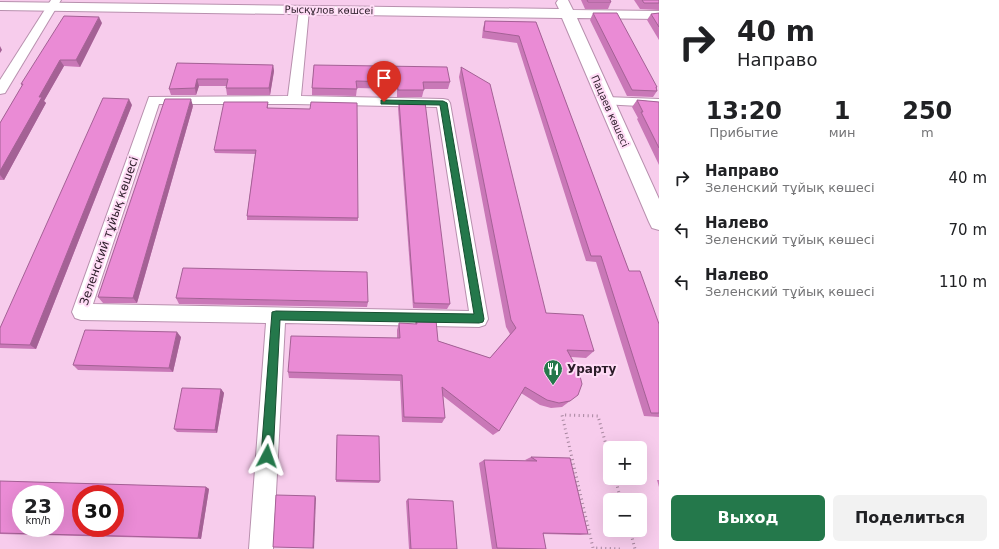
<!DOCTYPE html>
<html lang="ru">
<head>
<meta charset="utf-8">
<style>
  :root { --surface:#fff; --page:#f2f2f2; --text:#202124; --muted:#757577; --accent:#24784b }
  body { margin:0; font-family:"DejaVu Sans",sans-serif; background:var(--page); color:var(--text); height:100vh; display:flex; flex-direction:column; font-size:15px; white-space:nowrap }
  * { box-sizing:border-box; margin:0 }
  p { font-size:13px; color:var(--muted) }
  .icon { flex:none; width:22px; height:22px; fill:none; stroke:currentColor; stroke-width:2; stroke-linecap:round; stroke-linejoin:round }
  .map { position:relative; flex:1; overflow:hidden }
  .side { display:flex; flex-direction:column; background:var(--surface); width:340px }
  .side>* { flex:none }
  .top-card { background:#fff; color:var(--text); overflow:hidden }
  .controls { position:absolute; left:603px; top:441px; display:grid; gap:8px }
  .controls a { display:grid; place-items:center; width:44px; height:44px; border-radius:6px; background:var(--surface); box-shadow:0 4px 16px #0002; font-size:20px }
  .speed { position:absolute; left:12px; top:485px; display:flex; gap:8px; font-size:20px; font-weight:700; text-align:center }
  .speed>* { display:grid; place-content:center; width:52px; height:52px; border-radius:50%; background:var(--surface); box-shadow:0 4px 16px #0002; line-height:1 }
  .speed small { font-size:10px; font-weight:400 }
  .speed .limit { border:6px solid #d22; background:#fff; color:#111 }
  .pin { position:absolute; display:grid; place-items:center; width:34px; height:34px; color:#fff; margin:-41px -17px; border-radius:50% 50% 50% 0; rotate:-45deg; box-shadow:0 0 4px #0007 }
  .pin .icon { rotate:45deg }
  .me { position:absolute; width:44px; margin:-22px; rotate:4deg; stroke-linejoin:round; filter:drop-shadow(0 0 3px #0008) }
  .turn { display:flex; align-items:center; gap:14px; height:84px; padding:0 12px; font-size:18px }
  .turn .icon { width:52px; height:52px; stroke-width:2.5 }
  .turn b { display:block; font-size:28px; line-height:34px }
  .eta { display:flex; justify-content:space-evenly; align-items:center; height:68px; text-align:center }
  .eta b { font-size:24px; font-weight:600; line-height:28px }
  .button { display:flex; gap:8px; margin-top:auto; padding:8px 12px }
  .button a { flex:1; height:46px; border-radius:6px; background:var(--accent); color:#fff; font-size:16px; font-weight:600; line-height:46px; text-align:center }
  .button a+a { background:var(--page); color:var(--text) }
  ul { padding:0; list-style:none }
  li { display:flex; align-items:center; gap:12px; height:52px; padding:0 12px }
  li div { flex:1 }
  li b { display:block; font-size:15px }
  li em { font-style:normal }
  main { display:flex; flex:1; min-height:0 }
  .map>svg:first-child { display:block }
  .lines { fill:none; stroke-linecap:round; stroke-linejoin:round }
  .street-casing { stroke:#b890ae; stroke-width:2 }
  .secondary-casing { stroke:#b890ae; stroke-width:2 }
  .path { stroke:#a5859d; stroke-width:3; stroke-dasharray:1 3.5; stroke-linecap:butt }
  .street { fill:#fff; fill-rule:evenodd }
  .secondary { fill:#fff; fill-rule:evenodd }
  .wall { fill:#c978b7 }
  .shaded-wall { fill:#a46195 }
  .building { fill:#ea8bd5; stroke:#a46195; fill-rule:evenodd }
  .route { fill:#24784b; stroke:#174e31 }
  .labels { text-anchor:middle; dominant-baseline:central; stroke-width:4; stroke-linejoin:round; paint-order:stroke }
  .far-street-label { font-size:10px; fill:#2a1b27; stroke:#ffdcf6 }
  .street-label { font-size:12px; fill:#2a1b27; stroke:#ffdcf6 }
  .poi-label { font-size:12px; font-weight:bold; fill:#2a1b27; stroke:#ffdcf6; text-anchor:start }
</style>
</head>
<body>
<main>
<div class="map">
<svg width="659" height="549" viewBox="0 0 659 549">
  <rect width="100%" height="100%" fill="#f7ccec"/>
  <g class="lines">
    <defs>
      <g id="street">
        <path d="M 51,0 L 61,0 L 5,93 L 0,94 L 0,80 Z"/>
        <path d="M 304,7 L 309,10 L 301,96 L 443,99 L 448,100 L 450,103 L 488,319 L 485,325 L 479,327 L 285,323 L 273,549 L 249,549 L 266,323 L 81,320 L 75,318 L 72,312 L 149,97 L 288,96 L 299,10 ZM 159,104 L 294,104 L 437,107 L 469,311 L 93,304 Z"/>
        <path d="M 606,97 L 659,99 L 659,107 L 601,104 L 599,101 L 601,98 Z"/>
      </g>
      <path id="secondary" d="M 558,0 L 568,0 L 573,10 L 659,11 L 659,19 L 577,18 L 659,199 L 659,230 L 652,228 L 649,222 L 562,18 L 0,10 L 0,2 L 559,9 L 556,3 Z"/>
    </defs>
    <!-- street casing -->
    <use href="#street" class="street-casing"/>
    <!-- secondary casing -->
    <use href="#secondary" class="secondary-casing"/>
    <!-- path -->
    <g class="path">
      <path d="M 610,459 L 598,416 L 562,415 L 593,548 L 622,549"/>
      <path d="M 615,478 L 621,500"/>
      <path d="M 630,530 L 635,549"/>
    </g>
    <!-- street -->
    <use href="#street" class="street"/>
    <!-- secondary -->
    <use href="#secondary" class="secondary"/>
  </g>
  <!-- wall -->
  <g class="wall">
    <path d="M 581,0 L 610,0 L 611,2 L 608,9 L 585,9 Z"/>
    <path d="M 634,0 L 659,0 L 659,10 L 640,9 Z"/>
    <path d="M 593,13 L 657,87 L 656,89 L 657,91 L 653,97 L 627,96 L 590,20 Z"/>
    <path d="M 659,13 L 659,40 L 647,20 L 651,14 Z"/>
    <path d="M 485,21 L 536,22 L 629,271 L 659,324 L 659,417 L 644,416 L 596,262 L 586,261 L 517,43 L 482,38 L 483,28 Z"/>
    <path d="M 102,23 L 80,67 L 64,66 L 44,101 L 46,103 L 4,180 L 0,180 L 0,123 L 22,86 L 21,84 Z"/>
    <path d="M 177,63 L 273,65 L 274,71 L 270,95 L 227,95 L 226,88 L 226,86 L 199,86 L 196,95 L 171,95 L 169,89 Z"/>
    <path d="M 314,65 L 450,82 L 448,89 L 424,89 L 422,97 L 397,97 L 397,89 L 357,88 L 356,96 L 312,95 L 312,88 Z"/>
    <path d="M 461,67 L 546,313 L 594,351 L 586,358 L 571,357 L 570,401 L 562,407 L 551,408 L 540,405 L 521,393 L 499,431 L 493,435 L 443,396 L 445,418 L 442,423 L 402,422 L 400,381 L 289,378 L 288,372 L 397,338 L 397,330 L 399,323 L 415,324 L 416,320 L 438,341 L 490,358 L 510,334 L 506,327 L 459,77 Z"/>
    <path d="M 637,100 L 659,102 L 659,165 L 637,119 L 638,118 L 632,107 Z"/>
    <path d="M 399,101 L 450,304 L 447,309 L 413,308 L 398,108 Z"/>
    <path d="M 268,102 L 268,108 L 358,218 L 358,221 L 247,220 L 247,216 L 255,154 L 215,153 L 214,150 Z"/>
    <path d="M 132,105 L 36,349 L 0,348 L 0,328 Z"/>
    <path d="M 193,106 L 137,303 L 103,303 L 98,297 Z"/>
    <path d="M 176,298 L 368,302 L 367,307 L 179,304 Z"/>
    <path d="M 181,337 L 173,372 L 78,370 L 73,365 Z"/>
    <path d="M 221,389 L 224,393 L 217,433 L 177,432 L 174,429 Z"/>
    <path d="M 337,435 L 380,481 L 379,483 L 336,482 Z"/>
    <path d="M 531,457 L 570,458 L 588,534 L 580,535 L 543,534 L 546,549 L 492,549 L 479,463 L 484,460 L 527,461 L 525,460 Z"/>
    <path d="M 657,480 L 659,480 L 659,487 Z"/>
    <path d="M 0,481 L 206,487 L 209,489 L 201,539 L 0,534 Z"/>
    <path d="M 408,499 L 457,549 L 409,549 L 406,501 Z"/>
  </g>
  <!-- shaded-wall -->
  <g class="shaded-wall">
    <path d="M 99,17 L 102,23 L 80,67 L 76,60 Z"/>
    <path d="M 0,46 L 2,50 L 0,53 Z"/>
    <path d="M 60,60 L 64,66 L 44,101 L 46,103 L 4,180 L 0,175 L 0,171 L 39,97 Z"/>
    <path d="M 273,65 L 274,71 L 270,95 L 269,88 Z"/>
    <path d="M 197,79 L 199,86 L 196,95 L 195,88 Z"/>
    <path d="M 129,99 L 132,105 L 36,349 L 30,345 Z"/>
    <path d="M 191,99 L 193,106 L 137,303 L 133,298 Z"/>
    <path d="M 177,332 L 181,337 L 173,372 L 169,368 Z"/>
    <path d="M 221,389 L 224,393 L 217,433 L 215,430 Z"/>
    <path d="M 206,487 L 209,489 L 201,539 L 198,538 Z"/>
    <path d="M 315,496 L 316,498 L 314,549 L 313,548 Z"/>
  </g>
  <!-- building -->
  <g class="building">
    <path d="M 587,0 L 610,0 L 611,2 L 588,2 Z"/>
    <path d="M 642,0 L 659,0 L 659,3 L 644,3 Z"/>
    <path d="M 593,13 L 617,13 L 657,87 L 656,87 L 657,91 L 632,90 Z"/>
    <path d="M 659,13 L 659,27 L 651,14 Z"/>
    <path d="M 64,16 L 99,17 L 76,60 L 60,60 L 39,97 L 42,97 L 0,171 L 0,123 L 23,84 L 21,84 Z"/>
    <path d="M 485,21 L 536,22 L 629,271 L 640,271 L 659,324 L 659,413 L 651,413 L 601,256 L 591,256 L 519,36 L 484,31 Z"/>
    <path d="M 177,63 L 273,65 L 269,88 L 226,88 L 228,79 L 197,79 L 195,88 L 169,89 Z"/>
    <path d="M 314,65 L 447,67 L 450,82 L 423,82 L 424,90 L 398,90 L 397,82 L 356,81 L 357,89 L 312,88 Z"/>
    <path d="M 461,67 L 490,84 L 546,313 L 583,315 L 594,351 L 567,350 L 579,372 L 582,384 L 578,395 L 570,401 L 559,403 L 547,400 L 525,387 L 499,431 L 442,387 L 445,418 L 404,417 L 402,375 L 288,372 L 291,336 L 400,338 L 399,323 L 417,324 L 416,320 L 436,320 L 438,341 L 490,358 L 516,328 L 511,320 Z"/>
    <path d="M 103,98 L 129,99 L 30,345 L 0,344 L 0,328 Z"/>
    <path d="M 165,99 L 191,99 L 133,298 L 98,297 Z"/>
    <path d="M 637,100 L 659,102 L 659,148 L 641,112 L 643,112 Z"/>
    <path d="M 399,101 L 425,102 L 450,304 L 414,303 Z"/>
    <path d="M 224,102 L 268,102 L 267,108 L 310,109 L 311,102 L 357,103 L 358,218 L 247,216 L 256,150 L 214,150 Z"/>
    <path d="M 183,268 L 367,272 L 368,302 L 176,298 Z"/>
    <path d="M 85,330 L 177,332 L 169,368 L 73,365 Z"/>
    <path d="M 182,388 L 221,389 L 215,430 L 174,429 Z"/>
    <path d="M 337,435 L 379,436 L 380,481 L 336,480 Z"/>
    <path d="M 531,457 L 570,458 L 588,534 L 543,533 L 546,549 L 497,548 L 484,460 L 537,461 Z"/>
    <path d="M 0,481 L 206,487 L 198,538 L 0,533 ZM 21,494 L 55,494 L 55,528 L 21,528 ZM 81,494 L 115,494 L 115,528 L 81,528 Z"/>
    <path d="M 276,495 L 315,496 L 313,548 L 273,547 Z"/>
    <path d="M 408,499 L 453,501 L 457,549 L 411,549 Z"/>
  </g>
  <!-- route -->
  <path class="route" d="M 381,100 L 443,101 L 447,103 L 484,319 L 483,322 L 479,323 L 280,320 L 273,456 L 271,460 L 267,461 L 263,460 L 261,456 L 272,312 L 276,311 L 474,314 L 440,105 L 384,104 L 381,104 Z"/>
  <!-- icons -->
  <defs>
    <symbol id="restaurant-pin" viewBox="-11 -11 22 30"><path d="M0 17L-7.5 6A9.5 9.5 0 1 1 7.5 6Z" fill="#24784b" stroke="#ffdcf6"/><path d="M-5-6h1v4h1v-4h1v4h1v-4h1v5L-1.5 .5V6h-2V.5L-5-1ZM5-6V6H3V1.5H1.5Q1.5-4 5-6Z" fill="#fff"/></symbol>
  </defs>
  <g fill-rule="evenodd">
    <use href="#restaurant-pin" x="542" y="358" width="22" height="30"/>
  </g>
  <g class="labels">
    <!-- far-street labels -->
    <g class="far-street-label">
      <text transform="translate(329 10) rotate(1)">Рысқұлов көшсеі</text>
      <text transform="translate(610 111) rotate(66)">Пацаев көшесі</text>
    </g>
    <!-- street labels -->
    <g class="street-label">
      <text transform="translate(109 231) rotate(-71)">Зеленский тұйық көшесі</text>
    </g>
    <!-- poi labels -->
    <g class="poi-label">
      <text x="567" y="369">Урарту</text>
    </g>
  </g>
</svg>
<div class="controls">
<a>+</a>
<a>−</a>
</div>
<div class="speed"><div>23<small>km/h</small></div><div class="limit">30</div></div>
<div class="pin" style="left:384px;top:102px;background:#d93025"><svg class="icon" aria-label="arrive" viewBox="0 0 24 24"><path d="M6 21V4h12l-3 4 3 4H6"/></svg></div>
<svg class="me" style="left:267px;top:456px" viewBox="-20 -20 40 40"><path d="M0-17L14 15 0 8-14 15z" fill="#24784b" stroke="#fff" stroke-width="4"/></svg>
</div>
<section class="side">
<div class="top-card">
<div class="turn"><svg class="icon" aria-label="right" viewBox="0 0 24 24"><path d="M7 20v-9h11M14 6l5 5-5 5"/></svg><div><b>40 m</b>Направо</div></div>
</div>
<div class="eta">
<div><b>13:20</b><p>Прибытие</p></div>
<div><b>1</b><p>мин</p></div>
<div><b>250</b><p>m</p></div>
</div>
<ul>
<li><svg class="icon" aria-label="right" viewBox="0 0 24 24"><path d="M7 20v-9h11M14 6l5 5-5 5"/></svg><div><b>Направо</b><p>Зеленский тұйық көшесі</p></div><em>40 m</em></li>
<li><svg class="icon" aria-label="left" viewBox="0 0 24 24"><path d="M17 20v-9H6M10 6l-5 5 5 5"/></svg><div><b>Налево</b><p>Зеленский тұйық көшесі</p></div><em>70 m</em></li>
<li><svg class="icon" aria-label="left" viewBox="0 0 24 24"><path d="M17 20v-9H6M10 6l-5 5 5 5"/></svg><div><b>Налево</b><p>Зеленский тұйық көшесі</p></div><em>110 m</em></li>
</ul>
<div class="button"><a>Выход</a><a>Поделиться</a></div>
</section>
</main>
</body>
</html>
